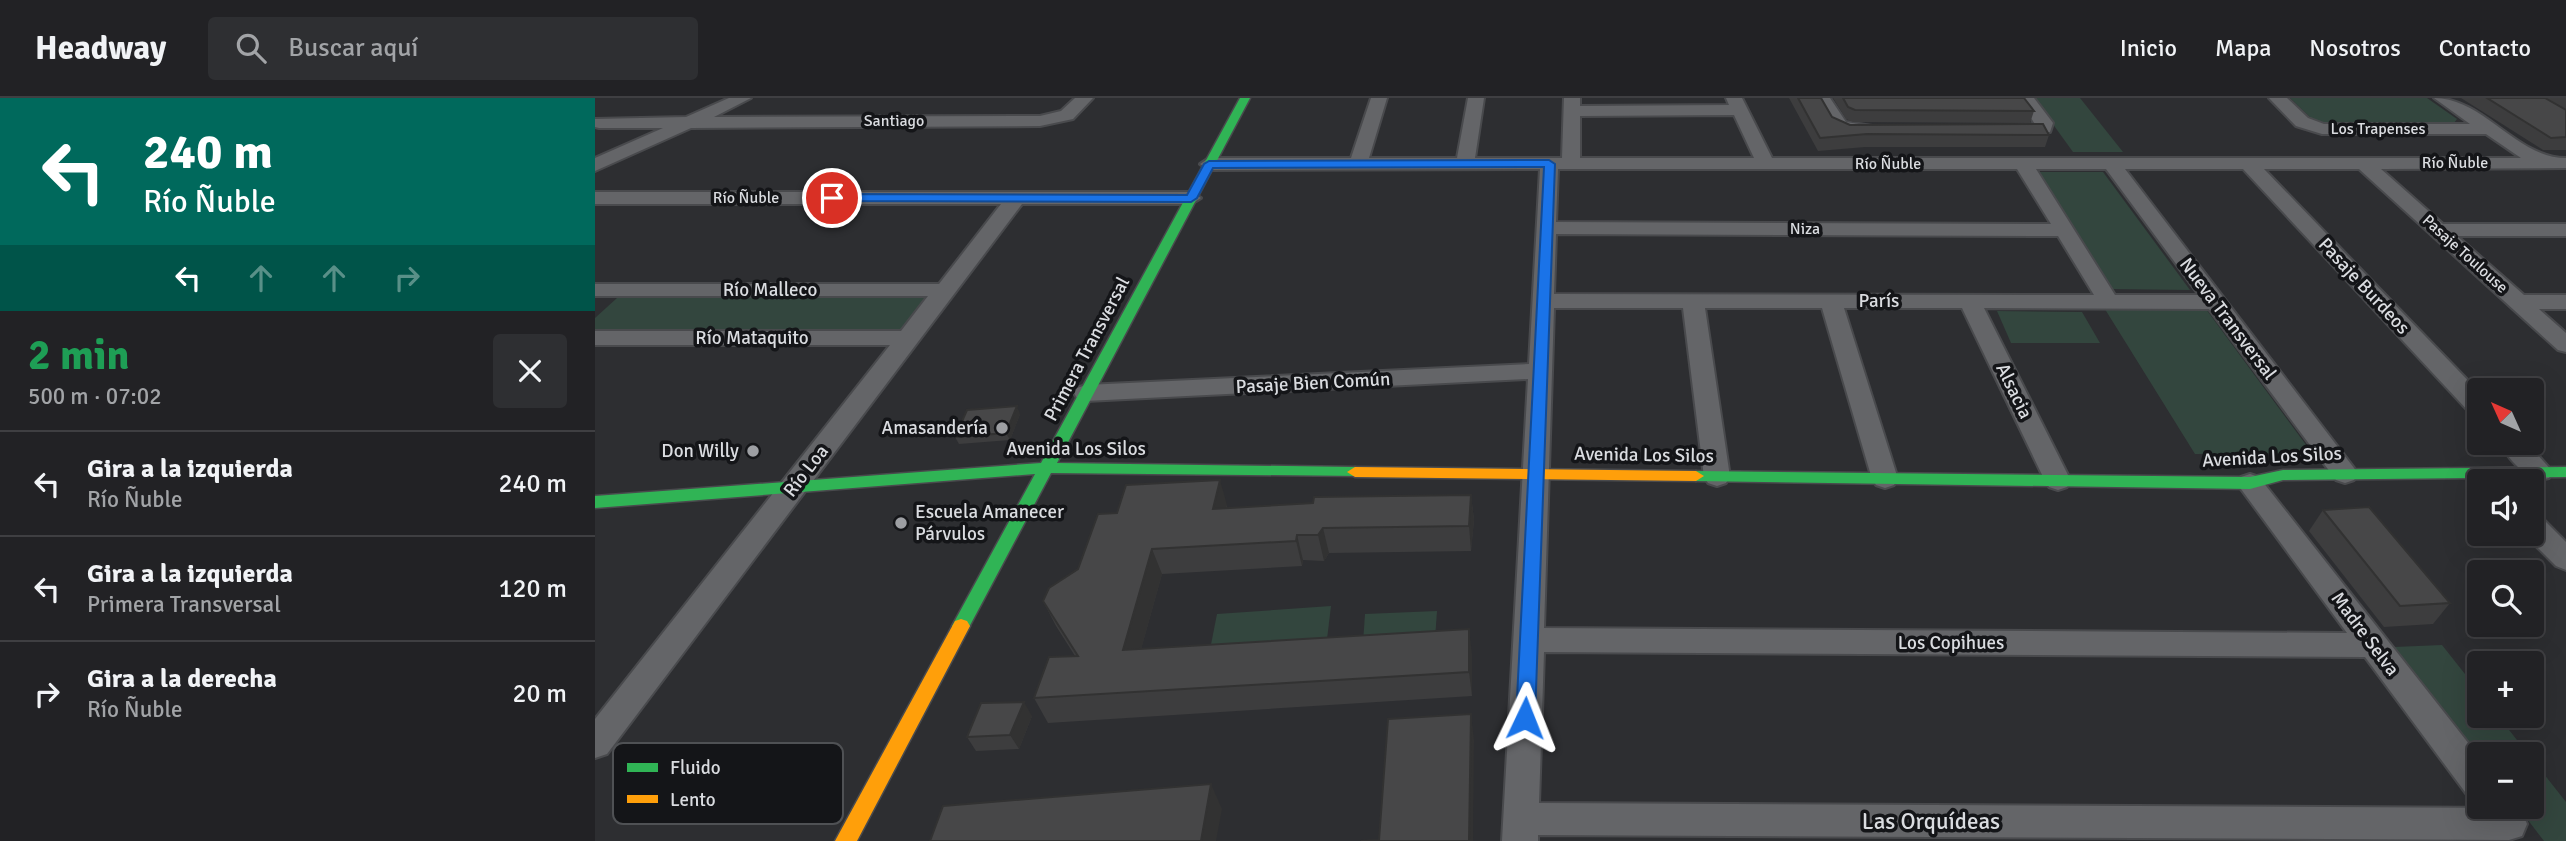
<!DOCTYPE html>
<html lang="es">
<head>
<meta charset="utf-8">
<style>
  :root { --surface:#222225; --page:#2e2f32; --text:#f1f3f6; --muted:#a2a4a7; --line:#3f3f42 }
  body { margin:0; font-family:Signika,sans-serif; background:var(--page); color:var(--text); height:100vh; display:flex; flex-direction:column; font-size:26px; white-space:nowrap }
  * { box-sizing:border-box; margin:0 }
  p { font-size:23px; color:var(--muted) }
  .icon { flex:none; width:38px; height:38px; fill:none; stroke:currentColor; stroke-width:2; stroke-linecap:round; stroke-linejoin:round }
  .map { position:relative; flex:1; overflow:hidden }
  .sheet { display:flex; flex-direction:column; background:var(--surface); width:595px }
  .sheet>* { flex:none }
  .top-card { background:#00695c; color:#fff; overflow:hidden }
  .needle { width:46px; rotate:315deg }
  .buttons { position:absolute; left:1872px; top:280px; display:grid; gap:14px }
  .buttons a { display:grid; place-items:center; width:77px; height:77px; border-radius:7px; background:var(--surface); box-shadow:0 7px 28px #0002,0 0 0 2px var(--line); font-size:35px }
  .pin { position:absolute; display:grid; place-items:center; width:60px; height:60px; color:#fff; margin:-30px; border:4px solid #fff; border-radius:50%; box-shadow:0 2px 7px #0007 }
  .me { position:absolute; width:77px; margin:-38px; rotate:2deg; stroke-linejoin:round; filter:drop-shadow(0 0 5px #0008) }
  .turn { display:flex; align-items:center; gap:24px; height:147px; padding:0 28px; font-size:32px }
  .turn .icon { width:91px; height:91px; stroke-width:2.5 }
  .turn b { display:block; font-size:49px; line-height:60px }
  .lanes { display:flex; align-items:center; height:66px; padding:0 28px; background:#0003; justify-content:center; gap:35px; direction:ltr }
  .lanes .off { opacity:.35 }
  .round { display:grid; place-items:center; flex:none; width:74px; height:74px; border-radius:7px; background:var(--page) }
  .overview { display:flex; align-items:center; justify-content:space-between; height:119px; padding:0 28px }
  h1 { font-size:42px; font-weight:800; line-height:52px; color:#1e9e55 }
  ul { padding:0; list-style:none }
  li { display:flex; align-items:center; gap:21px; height:105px; padding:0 28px; border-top:2px solid var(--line) }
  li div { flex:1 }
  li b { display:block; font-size:26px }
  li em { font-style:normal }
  header { display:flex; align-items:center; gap:42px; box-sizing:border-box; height:98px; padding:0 35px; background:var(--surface); border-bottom:2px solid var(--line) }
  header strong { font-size:33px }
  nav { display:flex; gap:38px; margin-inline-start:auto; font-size:24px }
  .search { width:490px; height:63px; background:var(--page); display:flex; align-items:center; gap:18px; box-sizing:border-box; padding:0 24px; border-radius:7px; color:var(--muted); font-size:26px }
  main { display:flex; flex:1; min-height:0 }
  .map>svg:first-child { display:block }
  .green { fill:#33463e }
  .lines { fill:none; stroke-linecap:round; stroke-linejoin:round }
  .street-casing { stroke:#494a4d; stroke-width:4 }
  .fast-casing { stroke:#494a4d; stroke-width:3 }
  .slow-casing { stroke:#494a4d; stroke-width:3 }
  .street { fill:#646568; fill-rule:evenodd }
  .fast { fill:#30b455; fill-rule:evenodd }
  .slow { fill:#ff9f0a; fill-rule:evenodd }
  .wall { fill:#3d3d3e }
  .shaded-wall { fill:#323232 }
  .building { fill:#474748; stroke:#323232; stroke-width:2 }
  .route { fill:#1a73e8; stroke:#114b97; stroke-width:2 }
  .poi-dot { fill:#9d9fa3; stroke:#141518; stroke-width:2.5 }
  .labels { text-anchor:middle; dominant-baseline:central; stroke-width:7; stroke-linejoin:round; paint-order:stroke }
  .far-street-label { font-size:16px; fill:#dadce0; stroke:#141518 }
  .street-label { font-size:19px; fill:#dadce0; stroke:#141518 }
  .poi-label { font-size:19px; fill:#dadce0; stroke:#141518; text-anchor:end }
  .near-street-label { font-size:23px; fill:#dadce0; stroke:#141518 }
  .key { fill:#141518; stroke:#4f5154; stroke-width:2 }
  .key-label { font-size:19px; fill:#dadce0 }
</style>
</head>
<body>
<header>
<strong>Headway</strong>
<div class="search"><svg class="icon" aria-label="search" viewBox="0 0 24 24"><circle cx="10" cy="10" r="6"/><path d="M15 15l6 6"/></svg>Buscar aquí</div>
<nav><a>Inicio</a><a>Mapa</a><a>Nosotros</a><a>Contacto</a></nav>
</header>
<main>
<section class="sheet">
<div class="top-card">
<div class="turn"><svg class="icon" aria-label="left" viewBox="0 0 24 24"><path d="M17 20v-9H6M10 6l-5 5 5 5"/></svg><div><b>240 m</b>Río Ñuble</div></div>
<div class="lanes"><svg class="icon" aria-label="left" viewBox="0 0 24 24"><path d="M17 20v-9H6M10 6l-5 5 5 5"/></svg><svg class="icon off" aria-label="ahead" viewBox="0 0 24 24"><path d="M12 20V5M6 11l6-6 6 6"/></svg><svg class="icon off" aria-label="ahead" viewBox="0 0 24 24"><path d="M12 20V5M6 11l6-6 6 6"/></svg><svg class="icon off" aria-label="right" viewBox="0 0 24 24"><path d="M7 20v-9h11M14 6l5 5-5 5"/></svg></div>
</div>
<div class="overview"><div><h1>2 min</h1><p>500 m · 07:02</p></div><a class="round"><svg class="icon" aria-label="close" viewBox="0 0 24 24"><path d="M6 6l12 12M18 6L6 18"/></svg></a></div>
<ul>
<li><svg class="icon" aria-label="left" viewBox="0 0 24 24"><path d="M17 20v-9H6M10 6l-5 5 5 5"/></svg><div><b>Gira a la izquierda</b><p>Río Ñuble</p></div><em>240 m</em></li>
<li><svg class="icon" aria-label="left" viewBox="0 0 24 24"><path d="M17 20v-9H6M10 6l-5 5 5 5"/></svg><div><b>Gira a la izquierda</b><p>Primera Transversal</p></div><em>120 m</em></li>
<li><svg class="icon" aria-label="right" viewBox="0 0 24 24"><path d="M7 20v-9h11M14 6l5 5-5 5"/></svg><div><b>Gira a la derecha</b><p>Río Ñuble</p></div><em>20 m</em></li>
</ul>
</section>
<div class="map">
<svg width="1971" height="743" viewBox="0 0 1971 743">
  <rect width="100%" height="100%" fill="#2d2e31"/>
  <!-- green -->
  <g class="green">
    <path d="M 1439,0 L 1485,0 L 1528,54 L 1478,54 Z"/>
    <path d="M 1695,0 L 1832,0 L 1862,21 L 1859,25 L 1728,26 L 1719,23 Z"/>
    <path d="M 1441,74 L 1508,74 L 1595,192 L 1515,191 Z"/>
    <path d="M 35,196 L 334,197 L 302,236 L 0,237 L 0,220 L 22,200 Z"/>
    <path d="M 1608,207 L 1717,355 L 1600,356 L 1508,208 Z"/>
    <path d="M 1402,213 L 1487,214 L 1505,245 L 1416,245 Z"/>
    <path d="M 736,508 L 730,558 L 612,567 L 622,516 Z"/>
    <path d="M 842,513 L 840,541 L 768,545 L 770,516 Z"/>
    <path d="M 1847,547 L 1885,595 L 1885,618 L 1903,618 L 1933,656 L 1885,656 L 1885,660 L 1799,549 Z"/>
    <path d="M 1937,661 L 1971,704 L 1971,743 L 1949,743 L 1923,709 L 1937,709 Z"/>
  </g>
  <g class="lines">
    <defs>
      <g id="street">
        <path d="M 134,0 L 156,0 L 119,19 L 445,18 L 466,13 L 480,0 L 498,0 L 478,21 L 445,28 L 96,30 L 0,73 L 0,60 L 68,30 L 4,30 L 0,29 L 0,21 L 91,19 Z"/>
        <path d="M 776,0 L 792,0 L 774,60 L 862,60 L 873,0 L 889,0 L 880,60 L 967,60 L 969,0 L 985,0 L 985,8 L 1134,7 L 1131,0 L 1147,0 L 1177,60 L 1926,60 L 1891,36 L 1727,36 L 1701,28 L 1674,0 L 1692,0 L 1713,20 L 1729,26 L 1875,26 L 1839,0 C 1889,0 1921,60 1971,60 L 1971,70 L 1786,71 L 1848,126 L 1971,126 L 1971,138 L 1862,138 L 1929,197 L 1971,197 L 1971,211 L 1944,211 L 1971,235 L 1971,254 L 1963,252 L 1764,71 L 1669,71 L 1885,295 L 1885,318 L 1876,316 L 1648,71 L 1530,71 L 1759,370 L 1763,376 L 1759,382 L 1750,385 L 1741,382 L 1614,211 L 1389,210 L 1476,383 L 1472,389 L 1463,392 L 1454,389 L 1450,383 L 1367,210 L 1249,210 L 1303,381 L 1299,387 L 1290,390 L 1281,387 L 1277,381 L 1227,210 L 1110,210 L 1135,379 L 1131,385 L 1122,388 L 1113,385 L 1109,379 L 1088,210 L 959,210 L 949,530 L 1752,535 L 1646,391 L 1642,385 L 1646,379 L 1655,376 L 1664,379 L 1885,660 L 1885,702 L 1873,698 L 1770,559 L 949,554 L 944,705 L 1914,710 L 1927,714 L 1932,726 L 1927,738 L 1914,742 L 943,737 L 943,743 L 907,743 L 933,281 L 491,303 L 482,300 L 479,295 L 482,290 L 491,287 L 934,266 L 945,71 L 614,72 L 605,66 L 614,60 L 756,60 ZM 1139,17 L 1159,60 L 985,60 L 985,18 ZM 963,71 L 1422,71 L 1456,126 L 961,124 ZM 1441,71 L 1511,71 L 1604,197 L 1520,197 ZM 961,136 L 1463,138 L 1499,197 L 959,196 Z"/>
        <path d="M 1219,0 L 1235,0 L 1251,24 L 1277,28 L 1280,32 L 1271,37 L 1239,32 Z"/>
        <path d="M 1422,0 L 1439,0 L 1458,25 L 1455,34 L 1409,37 L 1406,33 L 1409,29 L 1440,26 Z"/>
        <path d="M 0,94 L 596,94 L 606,100 L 596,106 L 427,106 L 12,656 L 0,660 L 0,621 L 295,247 L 0,247 L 0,233 L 306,233 L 333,198 L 0,198 L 0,186 L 344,186 L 406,106 L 0,106 Z"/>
        <path d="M 1904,345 L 1932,345 L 1958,374 L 1954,380 C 1933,386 1915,362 1904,345 Z"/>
        <path d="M 1937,417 L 1947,420 L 1971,444 L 1971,472 L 1961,468 L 1929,436 L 1937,436 Z"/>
      </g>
      <g id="fast">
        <path d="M 645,0 L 655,0 L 462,365 L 760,369 L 768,374 L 766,378 L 456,375 L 372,533 L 366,535 L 360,533 L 357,528 L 440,376 L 0,410 L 0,398 L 446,365 Z"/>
        <path d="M 1971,369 L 1971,379 L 1688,382 L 1655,391 L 1101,383 L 1093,378 L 1101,373 L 1655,379 L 1688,372 Z"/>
      </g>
      <g id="slow">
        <path d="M 760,369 L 1101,373 L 1109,378 L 1101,383 L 760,379 L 752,374 Z"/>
        <path d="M 366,521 L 372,523 L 375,528 L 262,743 L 240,743 L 360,523 Z"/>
      </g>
    </defs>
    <!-- street casing -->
    <use href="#street" class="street-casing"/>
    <!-- fast casing -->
    <use href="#fast" class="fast-casing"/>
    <!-- slow casing -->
    <use href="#slow" class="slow-casing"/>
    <!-- street -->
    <use href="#street" class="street"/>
    <!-- fast -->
    <use href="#fast" class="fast"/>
    <!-- slow -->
    <use href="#slow" class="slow"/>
  </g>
  <!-- wall -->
  <g class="wall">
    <path d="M 1194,0 L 1226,0 L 1237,19 L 1255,27 L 1454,37 L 1450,49 L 1270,49 L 1223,53 Z"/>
    <path d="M 1238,0 L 1429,0 L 1439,13 L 1435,25 L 1258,24 L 1251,21 Z"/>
    <path d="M 1866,0 L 1950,0 L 1959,5 L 1951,0 L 1971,0 L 1971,52 L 1948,52 Z"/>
    <path d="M 425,316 L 415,342 L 364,346 L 360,339 Z"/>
    <path d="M 876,397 L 879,422 L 876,453 L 734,455 L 729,463 L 708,462 L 707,468 L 567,476 L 546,551 L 877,556 L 877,598 L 453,625 L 439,600 L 480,558 L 461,528 L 448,503 L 483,471 L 632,407 L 632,410 Z"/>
    <path d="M 1728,412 L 1855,505 L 1838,526 L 1789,529 L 1714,433 Z"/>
    <path d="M 437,618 L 424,651 L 381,653 L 372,639 Z"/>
  </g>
  <!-- shaded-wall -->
  <g class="shaded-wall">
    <path d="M 422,308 L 425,316 L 415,342 L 411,335 Z"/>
    <path d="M 625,382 L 632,407 L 626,436 L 618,411 Z"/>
    <path d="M 876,397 L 879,422 L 876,453 L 874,428 Z"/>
    <path d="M 728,430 L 734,455 L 729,463 L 723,437 Z"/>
    <path d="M 702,437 L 708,462 L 707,468 L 701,443 Z"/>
    <path d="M 557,451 L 567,476 L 539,577 L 528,552 Z"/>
    <path d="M 874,531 L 877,556 L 877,598 L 874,574 Z"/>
    <path d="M 429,604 L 437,618 L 424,651 L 415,637 Z"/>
    <path d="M 876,616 L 879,642 L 878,743 L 874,743 Z"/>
    <path d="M 616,686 L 627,711 L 621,743 L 606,743 Z"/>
  </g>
  <!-- building -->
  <g class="building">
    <path d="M 1203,0 L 1226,0 L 1237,19 L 1255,27 L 1448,26 L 1454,37 L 1272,36 L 1225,40 Z"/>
    <path d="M 1248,0 L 1429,0 L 1439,13 L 1260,12 L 1253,9 Z"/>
    <path d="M 1892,0 L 1950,0 L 1971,12 L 1971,39 L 1956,40 Z"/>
    <path d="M 422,308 L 411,335 L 360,339 L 372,312 Z"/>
    <path d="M 625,382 L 618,411 L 718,405 L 719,399 L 876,397 L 874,428 L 728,430 L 723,437 L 702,437 L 701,443 L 557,451 L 528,552 L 874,531 L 874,574 L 439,600 L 454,559 L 483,558 L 448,503 L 454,490 L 483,471 L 503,416 L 522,415 L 531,387 Z"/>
    <path d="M 1774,409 L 1855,505 L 1805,508 L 1728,412 Z"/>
    <path d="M 429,604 L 415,637 L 372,639 L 386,605 Z"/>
    <path d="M 876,616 L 874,743 L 766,743 L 784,742 L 793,621 Z"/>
    <path d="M 616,686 L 606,743 L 335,743 L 348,708 Z"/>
  </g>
  <!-- route -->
  <path class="route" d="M 954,62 L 960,66 L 940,620 L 937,626 L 930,628 L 923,626 L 921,620 L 949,69 L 618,70 L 602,100 L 596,104 L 237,103 L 231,100 L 237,96 L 592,97 L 609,66 L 614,63 Z"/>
  <!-- markers -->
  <g class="poi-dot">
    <circle cx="407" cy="330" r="7"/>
    <circle cx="158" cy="353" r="7"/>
    <circle cx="306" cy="425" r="7"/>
  </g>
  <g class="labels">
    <!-- far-street labels -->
    <g class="far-street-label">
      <text x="299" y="23">Santiago</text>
      <text x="1783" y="31">Los Trapenses</text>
      <text x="1860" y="65">Río Ñuble</text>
      <text x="1293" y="66">Río Ñuble</text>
      <text x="151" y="100">Río Ñuble</text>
      <text x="1210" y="131">Niza</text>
      <text transform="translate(1870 156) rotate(42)">Pasaje Toulouse</text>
    </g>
    <!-- street labels -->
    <g class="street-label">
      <text transform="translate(1769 188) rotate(47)">Pasaje Burdeos</text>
      <text x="175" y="192">Río Malleco</text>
      <text x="1284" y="203">París</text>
      <text transform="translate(1633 221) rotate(53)">Nueva Transversal</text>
      <text x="157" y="240">Río Mataquito</text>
      <text transform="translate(492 251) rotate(-62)">Primera Transversal</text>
      <text transform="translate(718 285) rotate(-3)">Pasaje Bien Común</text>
      <text transform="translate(1419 293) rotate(64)">Alsacia</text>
      <text x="481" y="351">Avenida Los Silos</text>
      <text transform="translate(1049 357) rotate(1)">Avenida Los Silos</text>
      <text transform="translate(1677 359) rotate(-3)">Avenida Los Silos</text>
      <text transform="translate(211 373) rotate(-52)">Río Loa</text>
      <text transform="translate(1770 536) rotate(53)">Madre Selva</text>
      <text x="1356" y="545">Los Copihues</text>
    </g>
    <!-- poi labels -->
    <g class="poi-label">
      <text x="393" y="330">Amasandería</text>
      <text x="144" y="353">Don Willy</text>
      <text x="320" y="414" text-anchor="start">Escuela Amanecer<tspan x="320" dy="22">Párvulos</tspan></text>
    </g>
    <!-- near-street labels -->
    <g class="near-street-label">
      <text x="1336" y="723">Las Orquídeas</text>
    </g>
  </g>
  <!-- legend -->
  <rect x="18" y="645" width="230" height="81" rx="10" class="key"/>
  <rect x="32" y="665" width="31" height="9" fill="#30b455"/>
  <rect x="32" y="697" width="31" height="8" fill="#ff9f0a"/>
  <g class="key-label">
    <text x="75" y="676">Fluido</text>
    <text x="75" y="708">Lento</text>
  </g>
</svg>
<div class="buttons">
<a><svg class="needle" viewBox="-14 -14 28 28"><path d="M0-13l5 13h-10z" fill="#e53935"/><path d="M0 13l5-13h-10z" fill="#a2a4a7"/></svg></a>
<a><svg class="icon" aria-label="sound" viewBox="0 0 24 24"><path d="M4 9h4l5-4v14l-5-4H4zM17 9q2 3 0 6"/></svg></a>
<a><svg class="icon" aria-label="search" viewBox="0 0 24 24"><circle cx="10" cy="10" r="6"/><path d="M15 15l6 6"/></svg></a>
<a>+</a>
<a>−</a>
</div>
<div class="pin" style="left:237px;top:100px;background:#d93025"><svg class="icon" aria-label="arrive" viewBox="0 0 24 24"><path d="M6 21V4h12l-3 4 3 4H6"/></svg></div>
<svg class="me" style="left:930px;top:620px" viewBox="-20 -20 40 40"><path d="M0-17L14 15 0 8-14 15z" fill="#1a73e8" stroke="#fff" stroke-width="4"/></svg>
</div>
</main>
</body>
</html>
